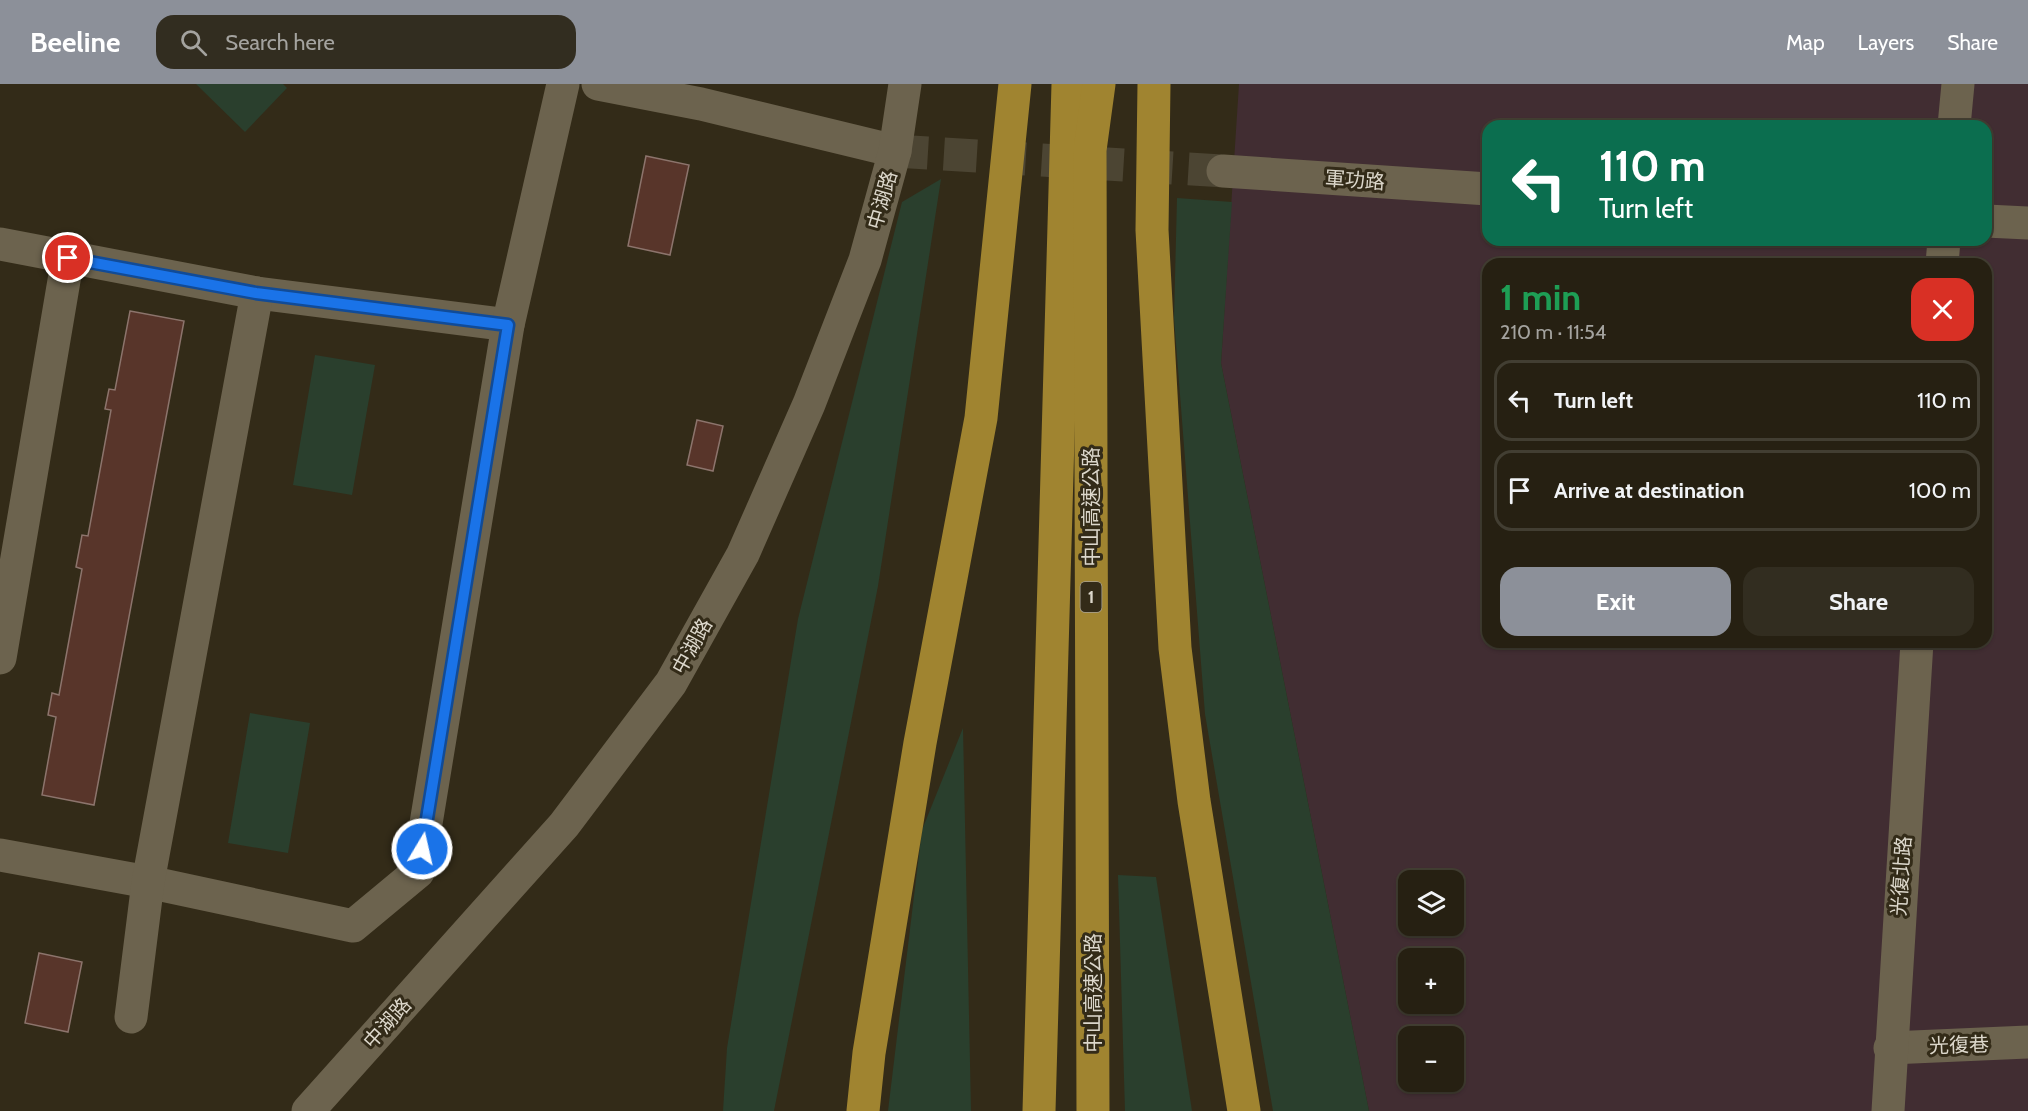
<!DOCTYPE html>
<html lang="en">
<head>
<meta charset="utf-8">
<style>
  :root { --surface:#262012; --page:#322d20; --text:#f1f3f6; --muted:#a4a39f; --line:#423e32; --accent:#8c9099 }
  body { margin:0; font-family:Cabin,"Noto Sans TC",sans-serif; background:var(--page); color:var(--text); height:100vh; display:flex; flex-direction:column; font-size:22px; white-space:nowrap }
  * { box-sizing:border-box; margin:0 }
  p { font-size:20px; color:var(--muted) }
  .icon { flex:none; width:33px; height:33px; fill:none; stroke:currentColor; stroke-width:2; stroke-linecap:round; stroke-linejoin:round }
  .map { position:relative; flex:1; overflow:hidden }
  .panel { position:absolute; left:1482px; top:174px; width:510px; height:390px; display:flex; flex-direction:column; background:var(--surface); border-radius:18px; box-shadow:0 2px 4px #0004,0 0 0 2px var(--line) }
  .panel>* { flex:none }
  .hud { position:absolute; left:1482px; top:36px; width:510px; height:126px; border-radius:18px; box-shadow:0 2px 4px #0004,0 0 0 2px var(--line); background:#0b6e4f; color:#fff; overflow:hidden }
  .controls { position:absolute; left:1398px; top:786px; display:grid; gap:12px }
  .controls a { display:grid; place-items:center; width:66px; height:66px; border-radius:12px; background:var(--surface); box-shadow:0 2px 4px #0004,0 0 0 2px var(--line); font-size:30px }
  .pin { position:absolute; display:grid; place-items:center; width:51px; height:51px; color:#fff; margin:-26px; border:3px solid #fff; border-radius:50%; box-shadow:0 2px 6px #0007 }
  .me { position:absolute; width:66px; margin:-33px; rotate:9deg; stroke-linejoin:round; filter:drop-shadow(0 0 4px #0008) }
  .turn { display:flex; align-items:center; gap:21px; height:126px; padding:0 18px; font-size:27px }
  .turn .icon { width:78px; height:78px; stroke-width:2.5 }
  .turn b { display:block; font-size:42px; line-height:51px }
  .round { display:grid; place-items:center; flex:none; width:63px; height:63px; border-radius:18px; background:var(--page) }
  .headline { display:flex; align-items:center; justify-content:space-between; height:102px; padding:0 18px }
  h1 { font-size:36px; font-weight:700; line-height:45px; color:#1e9e55 }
  .cta { display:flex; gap:12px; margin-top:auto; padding:12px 18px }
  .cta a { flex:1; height:69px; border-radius:18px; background:var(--accent); color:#fff; font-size:24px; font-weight:700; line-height:69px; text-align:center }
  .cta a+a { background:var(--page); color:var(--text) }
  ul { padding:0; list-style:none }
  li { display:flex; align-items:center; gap:18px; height:81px; margin:0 12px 9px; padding:0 6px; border:3px solid var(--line); border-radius:18px }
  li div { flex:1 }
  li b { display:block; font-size:22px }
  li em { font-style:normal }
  header { display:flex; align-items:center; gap:36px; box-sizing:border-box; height:84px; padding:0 30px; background:var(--accent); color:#fff }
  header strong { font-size:28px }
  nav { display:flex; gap:33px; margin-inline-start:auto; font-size:21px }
  .search { width:420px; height:54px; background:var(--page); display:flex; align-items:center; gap:15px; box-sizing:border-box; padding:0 21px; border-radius:18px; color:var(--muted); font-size:22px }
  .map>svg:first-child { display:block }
  .industrial { fill:#412d32; fill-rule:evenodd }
  .green { fill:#2a3f2d }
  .building { fill:#58352a; stroke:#8c746c; stroke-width:1.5 }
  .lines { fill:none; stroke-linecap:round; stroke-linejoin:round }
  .minor-tunnel { stroke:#4c4533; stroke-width:33; stroke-dasharray:33 16; stroke-linecap:butt }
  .minor { stroke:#6c634e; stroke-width:33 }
  .highway { stroke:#a08430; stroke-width:33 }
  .route-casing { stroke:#114b97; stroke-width:15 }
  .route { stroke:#1a73e8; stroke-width:10 }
  .labels { text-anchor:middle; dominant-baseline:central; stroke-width:6; stroke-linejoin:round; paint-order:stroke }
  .shield { fill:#332b18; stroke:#a9a395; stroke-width:1.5 }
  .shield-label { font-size:18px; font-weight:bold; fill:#dcd7cb }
  .street-label { font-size:20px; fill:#dcd7cb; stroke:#332b18 }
</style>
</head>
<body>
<header>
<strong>Beeline</strong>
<div class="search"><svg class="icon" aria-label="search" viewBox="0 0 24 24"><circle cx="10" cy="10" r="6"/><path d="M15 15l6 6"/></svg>Search here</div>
<nav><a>Map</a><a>Layers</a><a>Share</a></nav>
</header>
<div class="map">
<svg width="2028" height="1027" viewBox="0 0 2028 1027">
  <rect width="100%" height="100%" fill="#332b18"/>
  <!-- industrial -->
  <path class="industrial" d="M 1239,0 L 2028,0 L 2028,1027 L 1369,1027 L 1221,279 ZM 1488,42 L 1986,42 L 1986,156 L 1488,156 ZM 1488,180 L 1986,180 L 1986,558 L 1488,558 ZM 1408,796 L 1454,796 L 1454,842 L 1408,842 ZM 1408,874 L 1454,874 L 1454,920 L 1408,920 ZM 1408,952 L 1454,952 L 1454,998 L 1408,998 Z"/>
  <!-- green -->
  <g class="green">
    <path d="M 196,0 L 283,0 L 287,4 L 245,48 Z"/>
    <path d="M 941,95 L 878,502 L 774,1027 L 723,1027 L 727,964 L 798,535 L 902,118 Z"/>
    <path d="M 1177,114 L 1232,118 L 1221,279 L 1369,1027 L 1273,1027 L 1205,630 L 1174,234 Z"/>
    <path d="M 315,271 L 375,281 L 352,411 L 293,401 Z"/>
    <path d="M 250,629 L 310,639 L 288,769 L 228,759 Z"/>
    <path d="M 963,644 L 971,1027 L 888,1027 L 922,746 Z"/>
    <path d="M 1118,791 L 1156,793 L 1192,1027 L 1125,1027 Z"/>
  </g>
  <!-- building -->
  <g class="building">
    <path d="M 646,72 L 689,81 L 670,171 L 628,162 Z"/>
    <path d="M 130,227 L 184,237 L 94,721 L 42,711 L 56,633 L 48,631 L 52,609 L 59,611 L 82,485 L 76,483 L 82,451 L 88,452 L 111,326 L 105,325 L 109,305 L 115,306 Z"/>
    <path d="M 697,336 L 723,342 L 713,387 L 687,381 Z"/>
    <path d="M 39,869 L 82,878 L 68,948 L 25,939 Z"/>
  </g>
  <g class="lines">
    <!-- minor-tunnel -->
    <path class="minor-tunnel" d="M 895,67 L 1223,87"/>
    <!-- minor -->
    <g class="minor">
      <path d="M 598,0 L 701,20 L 895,67"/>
      <path d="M 1954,42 L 1958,0"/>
      <path d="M 1223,87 L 1488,105"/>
      <path d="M 1986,137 L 2028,139"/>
      <path d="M 0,160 L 257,209 L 508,241"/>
      <path d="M 1942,180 L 1944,156"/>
      <path d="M 0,574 L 68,173"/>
      <path d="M 0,771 L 148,798 L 353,842 L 418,788 L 508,241 L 563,0"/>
      <path d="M 131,933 L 148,798 L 257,209"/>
      <path d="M 1890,964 L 2028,958"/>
      <path d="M 308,1027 L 564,741 L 671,599 L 743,470 L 809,320 L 865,176 L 895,67 L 905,0"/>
      <path d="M 1888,1027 L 1917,558"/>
    </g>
    <!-- highway -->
    <g class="highway">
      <path d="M 1154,0 L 1152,146 L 1175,564 L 1194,717 L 1244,1027"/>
      <path d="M 863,1027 L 869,969 L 920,659 L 981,334 L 1015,0"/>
      <path d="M 1039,1027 L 1068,0"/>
      <path d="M 1093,1027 L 1090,66 L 1099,0"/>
    </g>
  </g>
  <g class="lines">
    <defs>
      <path id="route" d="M 68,174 L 256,209 L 508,241 L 422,765"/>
    </defs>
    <!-- route casing -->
    <use href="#route" class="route-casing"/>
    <!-- route -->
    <use href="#route" class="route"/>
  </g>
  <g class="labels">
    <!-- shield labels -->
    <rect class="shield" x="1080.5" y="498" width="21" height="30" rx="4.5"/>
    <g class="shield-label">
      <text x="1091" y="513">1</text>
    </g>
    <!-- street labels -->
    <g class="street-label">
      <text transform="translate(1355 96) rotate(4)">軍功路</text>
      <text transform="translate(882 116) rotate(-74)">中湖路</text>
      <text transform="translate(1091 423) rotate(-90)">中山高速公路</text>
      <text transform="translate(692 562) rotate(-61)">中湖路</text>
      <text transform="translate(1901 792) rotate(-86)">光復北路</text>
      <text transform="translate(1093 909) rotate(-90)">中山高速公路</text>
      <text transform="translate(387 939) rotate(-48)">中湖路</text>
      <text transform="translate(1959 961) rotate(-2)">光復巷</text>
    </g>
  </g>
</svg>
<div class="controls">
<a><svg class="icon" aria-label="layers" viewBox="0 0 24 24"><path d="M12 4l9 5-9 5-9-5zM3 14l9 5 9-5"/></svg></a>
<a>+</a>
<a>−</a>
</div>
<div class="pin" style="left:68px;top:174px;background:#d93025"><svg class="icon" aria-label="arrive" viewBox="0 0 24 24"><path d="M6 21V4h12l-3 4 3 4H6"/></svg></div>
<svg class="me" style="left:422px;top:765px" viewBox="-20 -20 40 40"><circle r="17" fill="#1a73e8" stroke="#fff" stroke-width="3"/><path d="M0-11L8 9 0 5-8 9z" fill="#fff"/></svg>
<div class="hud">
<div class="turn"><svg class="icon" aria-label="left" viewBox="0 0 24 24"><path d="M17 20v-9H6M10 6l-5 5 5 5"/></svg><div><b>110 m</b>Turn left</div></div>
</div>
<section class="panel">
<div class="headline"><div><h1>1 min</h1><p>210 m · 11:54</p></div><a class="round" style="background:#d93025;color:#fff"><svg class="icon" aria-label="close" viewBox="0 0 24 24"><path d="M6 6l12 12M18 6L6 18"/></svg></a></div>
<ul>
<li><svg class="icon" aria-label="left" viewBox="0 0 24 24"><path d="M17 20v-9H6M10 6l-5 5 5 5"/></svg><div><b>Turn left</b></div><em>110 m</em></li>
<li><svg class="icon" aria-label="arrive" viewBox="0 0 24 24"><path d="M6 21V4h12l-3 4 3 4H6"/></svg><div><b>Arrive at destination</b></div><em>100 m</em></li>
</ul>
<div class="cta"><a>Exit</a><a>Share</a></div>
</section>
</div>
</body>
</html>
